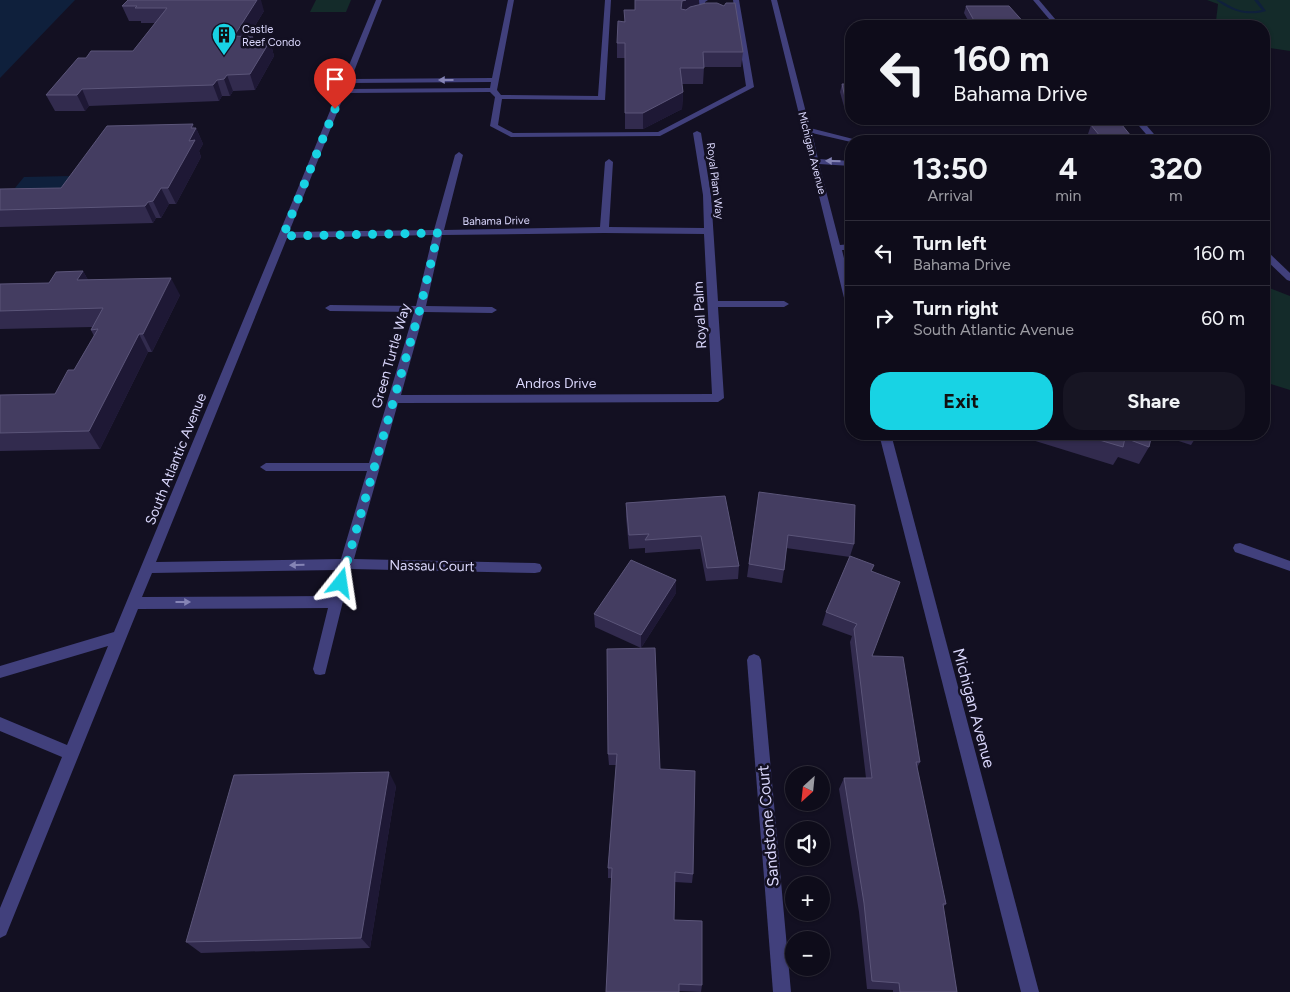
<!DOCTYPE html>
<html lang="en">
<head>
<meta charset="utf-8">
<style>
  :root { --surface:#0e0c1a; --page:#171523; --text:#f1f3f6; --muted:#9b9ba2; --line:#2e2c39; --accent:#18d3e4 }
  body { margin:0; font-family:Figtree,sans-serif; background:var(--page); color:var(--text); height:100vh; display:flex; flex-direction:column; font-size:19px; white-space:nowrap }
  * { box-sizing:border-box; margin:0 }
  p { font-size:16px; color:var(--muted) }
  .icon { flex:none; width:28px; height:28px; fill:none; stroke:currentColor; stroke-width:2; stroke-linecap:round; stroke-linejoin:round }
  .map { position:relative; flex:1; overflow:hidden }
  .sheet { position:absolute; left:845px; top:135px; width:425px; height:305px; display:flex; flex-direction:column; background:var(--surface); border-radius:20px; box-shadow:0 1px 4px #0004,0 0 0 1px var(--line) }
  .sheet>* { flex:none }
  .top-card { position:absolute; left:845px; top:20px; width:425px; height:105px; border-radius:20px; box-shadow:0 1px 4px #0004,0 0 0 1px var(--line); background:#0e0c1a; color:var(--text); overflow:hidden }
  .needle { width:32px; rotate:207deg }
  .controls { position:absolute; left:785px; top:766px; display:grid; gap:10px }
  .controls a { display:grid; place-items:center; width:45px; height:45px; border-radius:50%; background:var(--surface); box-shadow:0 1px 4px #0004,0 0 0 1px var(--line); font-size:25px }
  .pin { position:absolute; display:grid; place-items:center; width:42px; height:42px; color:#fff; margin:-51px -21px; border-radius:50% 50% 50% 0; rotate:-45deg; box-shadow:0 0 5px #0007 }
  .pin .icon { rotate:45deg }
  .me { position:absolute; width:55px; margin:-28px; rotate:15deg; stroke-linejoin:round; filter:drop-shadow(0 0 4px #0008) }
  .turn { display:flex; align-items:center; gap:18px; height:105px; padding:0 25px; font-size:22px }
  .turn .icon { width:65px; height:65px; stroke-width:2.5 }
  .turn b { display:block; font-size:35px; line-height:42px }
  .eta { display:flex; justify-content:space-evenly; align-items:center; height:85px; text-align:center }
  .eta b { font-size:30px; font-weight:700; line-height:35px }
  .cta { display:flex; gap:10px; margin-top:auto; padding:10px 25px }
  .cta a { flex:1; height:58px; border-radius:20px; background:var(--accent); color:#111; font-size:20px; font-weight:700; line-height:58px; text-align:center }
  .cta a+a { background:var(--page); color:var(--text) }
  ul { padding:0; list-style:none }
  li { display:flex; align-items:center; gap:15px; height:65px; padding:0 25px; border-top:1px solid var(--line) }
  li div { flex:1 }
  li b { display:block; font-size:19px }
  li em { font-style:normal }
  .map>svg:first-child { display:block }
  .green { fill:#142b2a }
  .water { fill:#0f203c }
  .lines { fill:none; stroke-linecap:round; stroke-linejoin:round }
  .stream { fill:#0f203c; fill-rule:evenodd }
  .minor { fill:#41407c; fill-rule:evenodd }
  .wall { fill:#322b4e }
  .shaded-wall { fill:#1e1835 }
  .building { fill:#443d61; stroke:#5b5579 }
  .oneway { fill:#8584b5 }
  .route { stroke:#18d3e4; stroke-width:9; stroke-dasharray:0 16.2 }
  .labels { text-anchor:middle; dominant-baseline:central; stroke-width:5; stroke-linejoin:round; paint-order:stroke }
  .far-poi-label { font-size:11px; fill:#d9d6fb; stroke:#131022; text-anchor:start }
  .far-street-label { font-size:11px; fill:#d9d6fb; stroke:#131022 }
  .street-label { font-size:14px; fill:#d9d6fb; stroke:#131022 }
  .near-street-label { font-size:16px; fill:#d9d6fb; stroke:#131022 }
</style>
</head>
<body>
<div class="map">
<svg width="1290" height="992" viewBox="0 0 1290 992">
  <rect width="100%" height="100%" fill="#131022"/>
  <!-- green -->
  <g class="green">
    <path d="M 316,0 L 351,0 L 346,12 L 310,12 Z"/>
    <path d="M 1207,0 L 1290,0 L 1290,51 L 1264,47 L 1264,26 L 1218,26 L 1216,21 L 1218,4 Z"/>
    <path d="M 1264,286 L 1290,296 L 1290,390 L 1264,382 Z"/>
  </g>
  <!-- water -->
  <g class="water">
    <path d="M 0,0 L 75,0 L 0,78 Z"/>
    <path d="M 71,176 L 63,188 L 15,188 L 24,177 Z"/>
  </g>
  <g class="lines">
    <!-- stream -->
    <path class="stream" d="M 1216,0 C 1222,0 1226,4 1232,7 C 1241,12 1251,12 1262,10 L 1254,0 L 1258,0 L 1266,11 C 1249,17 1230,11 1216,0 Z"/>
    <!-- minor -->
    <g class="minor">
      <path d="M 376,0 L 382,0 L 351,79 L 492,78 L 508,0 L 514,0 L 497,90 L 501,95 L 598,96 L 605,0 L 611,0 L 605,100 L 502,99 L 498,125 L 513,133 L 658,132 L 746,86 L 733,0 L 739,0 L 754,87 L 660,136 L 511,137 L 490,126 L 495,97 L 490,92 L 345,93 L 289,232 L 434,230 L 455,155 L 459,152 L 463,155 L 444,230 L 600,227 L 605,162 L 609,159 L 613,162 L 609,227 L 704,228 L 703,195 L 693,133 L 697,131 L 701,133 L 711,195 L 718,301 L 784,301 L 789,304 L 784,307 L 718,307 L 724,398 L 718,402 L 398,403 L 354,559 L 535,563 L 540,564 L 542,568 L 540,572 L 535,573 L 351,569 L 325,674 L 320,675 L 315,674 L 313,669 L 328,608 L 138,609 L 6,935 L 0,938 L 0,908 L 62,757 L 0,731 L 0,717 L 67,745 L 108,646 L 0,678 L 0,666 L 114,632 ZM 491,82 L 490,88 L 347,89 L 349,83 ZM 604,233 L 704,234 L 712,394 L 401,395 L 424,312 L 492,313 L 497,310 L 492,307 L 426,306 L 442,235 ZM 433,235 L 416,306 L 330,305 L 325,308 L 330,311 L 414,312 L 369,463 L 266,463 L 260,467 L 266,471 L 367,471 L 341,559 L 156,562 L 287,238 ZM 338,570 L 331,596 L 142,597 L 152,573 Z"/>
      <path d="M 699,0 L 708,0 L 705,2 L 707,15 L 698,18 L 695,16 L 700,14 Z"/>
      <path d="M 771,0 L 777,0 L 810,128 L 861,141 L 851,142 L 812,133 L 818,159 L 851,161 L 851,166 L 819,164 L 840,245 L 851,244 L 851,250 L 842,250 L 851,287 L 851,309 L 846,306 Z"/>
      <path d="M 1033,0 L 1039,0 L 1061,26 L 1055,26 Z"/>
      <path d="M 1133,119 L 1141,119 L 1160,141 L 1152,141 Z"/>
      <path d="M 1264,250 L 1267,251 L 1290,273 L 1290,281 L 1287,280 L 1264,258 Z"/>
      <path d="M 879,434 L 891,434 L 1039,992 L 1021,992 Z"/>
      <path d="M 1240,543 L 1290,561 L 1290,571 L 1235,552 L 1233,548 L 1235,544 Z"/>
      <path d="M 754,654 L 759,656 L 761,660 L 791,992 L 773,992 L 747,660 L 749,656 Z"/>
    </g>
  </g>
  <!-- wall -->
  <g class="wall">
    <path d="M 128,0 L 264,11 L 248,37 L 254,41 L 270,41 L 274,56 L 255,90 L 233,91 L 230,96 L 222,96 L 219,101 L 89,106 L 85,111 L 55,111 L 46,95 L 86,58 L 133,51 L 155,23 L 141,23 L 141,21 L 129,21 L 122,6 Z"/>
    <path d="M 635,0 L 699,0 L 698,5 L 743,52 L 741,67 L 704,67 L 703,84 L 682,84 L 683,92 L 682,109 L 643,129 L 625,129 L 625,58 L 617,58 L 617,43 L 624,21 L 635,10 Z"/>
    <path d="M 966,6 L 1027,26 L 971,26 L 964,13 Z"/>
    <path d="M 842,84 L 851,84 L 851,111 L 845,110 L 840,92 Z"/>
    <path d="M 1091,125 L 1135,141 L 1093,141 L 1088,134 Z"/>
    <path d="M 195,128 L 196,128 L 203,144 L 199,151 L 201,157 L 176,204 L 169,204 L 161,218 L 156,218 L 153,223 L 0,227 L 0,189 L 61,188 Z"/>
    <path d="M 83,271 L 88,280 L 180,295 L 152,352 L 148,352 L 100,449 L 0,451 L 0,395 L 55,394 L 74,370 L 94,336 L 91,330 L 92,327 L 0,329 L 0,284 L 49,283 Z"/>
    <path d="M 1013,434 L 1152,434 L 1149,447 L 1139,464 L 1118,457 L 1113,465 Z"/>
    <path d="M 1157,434 L 1198,434 L 1191,445 Z"/>
    <path d="M 759,492 L 854,544 L 850,556 L 872,571 L 873,656 L 920,762 L 917,768 L 946,904 L 943,907 L 957,992 L 893,992 L 893,990 L 867,989 L 859,912 L 839,789 L 844,778 L 866,778 L 850,642 L 852,636 L 822,625 L 826,612 L 850,557 L 786,548 L 784,570 L 782,583 L 747,577 Z"/>
    <path d="M 725,496 L 739,566 L 738,579 L 706,581 L 700,549 L 645,553 L 645,548 L 629,549 L 626,517 L 626,503 Z"/>
    <path d="M 676,593 L 641,648 L 595,627 L 594,614 Z"/>
    <path d="M 607,649 L 660,769 L 693,874 L 692,883 L 675,882 L 674,920 L 702,985 L 701,992 L 679,991 L 612,878 L 608,878 L 608,868 L 616,765 L 609,765 L 608,754 Z"/>
    <path d="M 396,786 L 370,948 L 201,953 L 186,942 Z"/>
  </g>
  <!-- shaded-wall -->
  <g class="shaded-wall">
    <path d="M 257,0 L 261,0 L 264,11 L 239,51 L 234,36 Z"/>
    <path d="M 686,0 L 699,0 L 698,12 L 681,9 L 682,1 Z"/>
    <path d="M 270,41 L 274,56 L 255,90 L 250,74 Z"/>
    <path d="M 227,75 L 233,91 L 230,96 L 224,79 Z"/>
    <path d="M 217,80 L 222,96 L 219,101 L 213,85 Z"/>
    <path d="M 82,89 L 89,106 L 85,111 L 77,95 Z"/>
    <path d="M 683,92 L 682,109 L 643,129 L 643,113 Z"/>
    <path d="M 193,124 L 195,130 L 196,128 L 203,144 L 199,151 L 201,157 L 176,204 L 168,188 L 189,141 L 191,128 Z"/>
    <path d="M 161,188 L 169,204 L 161,218 L 153,201 Z"/>
    <path d="M 148,202 L 156,218 L 153,223 L 145,206 Z"/>
    <path d="M 83,271 L 93,289 L 77,280 Z"/>
    <path d="M 171,278 L 180,295 L 152,352 L 143,334 Z"/>
    <path d="M 139,334 L 148,352 L 100,449 L 89,431 Z"/>
    <path d="M 676,580 L 676,593 L 641,648 L 641,635 Z"/>
    <path d="M 389,772 L 396,786 L 370,948 L 361,938 Z"/>
  </g>
  <!-- building -->
  <g class="building">
    <path d="M 128,0 L 257,0 L 234,36 L 253,37 L 250,41 L 270,41 L 250,74 L 227,75 L 224,79 L 217,80 L 213,85 L 82,89 L 77,95 L 46,95 L 78,58 L 86,58 L 91,51 L 133,51 L 167,8 L 135,8 L 137,6 L 122,6 Z"/>
    <path d="M 635,0 L 686,0 L 682,1 L 681,9 L 686,10 L 690,7 L 706,3 L 717,3 L 724,6 L 726,3 L 735,3 L 743,52 L 703,52 L 704,68 L 680,68 L 683,92 L 643,113 L 625,113 L 625,43 L 617,43 L 618,21 L 625,22 L 624,10 L 635,10 Z"/>
    <path d="M 966,6 L 1009,6 L 1027,26 L 977,26 Z"/>
    <path d="M 842,84 L 851,84 L 851,102 L 846,102 Z"/>
    <path d="M 193,124 L 191,128 L 196,128 L 189,141 L 195,140 L 168,188 L 161,188 L 153,201 L 148,202 L 145,206 L 0,210 L 0,189 L 61,188 L 107,126 Z"/>
    <path d="M 1091,125 L 1122,125 L 1135,141 L 1104,141 Z"/>
    <path d="M 83,271 L 77,280 L 171,278 L 143,334 L 139,334 L 89,431 L 0,433 L 0,395 L 55,394 L 68,370 L 74,370 L 98,329 L 91,330 L 103,308 L 0,311 L 0,284 L 49,283 L 56,272 Z"/>
    <path d="M 1079,434 L 1152,434 L 1149,447 L 1125,438 L 1123,447 Z"/>
    <path d="M 759,492 L 855,505 L 854,544 L 788,535 L 784,570 L 749,564 Z"/>
    <path d="M 725,496 L 739,566 L 707,568 L 701,536 L 645,540 L 649,534 L 629,535 L 626,503 Z"/>
    <path d="M 850,556 L 874,565 L 871,571 L 900,582 L 872,656 L 903,657 L 920,762 L 916,762 L 946,904 L 943,904 L 957,992 L 900,992 L 899,983 L 872,981 L 864,903 L 844,778 L 872,778 L 854,629 L 857,624 L 826,612 Z"/>
    <path d="M 631,560 L 676,580 L 641,635 L 594,614 Z"/>
    <path d="M 655,648 L 660,769 L 695,771 L 693,874 L 675,872 L 674,920 L 702,921 L 702,985 L 679,984 L 679,992 L 606,992 L 612,868 L 608,868 L 617,754 L 608,754 L 607,649 Z"/>
    <path d="M 389,772 L 361,938 L 186,942 L 234,775 Z"/>
  </g>
  <!-- one-way arrows -->
  <defs><path id="oneway-solid" d="M-6-.8H1V-3.2L6.5 0L1 3.2V.8H-6Z" transform="scale(1.25)"/></defs>
  <g class="oneway">
    <use href="#oneway-solid" transform="translate(446 80) rotate(180)"/>
    <use href="#oneway-solid" transform="translate(833 161) rotate(-179)"/>
    <use href="#oneway-solid" transform="translate(297 565) rotate(179)"/>
    <use href="#oneway-solid" transform="translate(183 602)"/>
  </g>
  <g class="lines">
    <!-- route -->
    <path class="route" d="M 335,109 L 283,236 L 438,233 L 420,309 L 341,583"/>
  </g>
  <!-- icons -->
  <defs>
    <symbol id="building-pin" viewBox="-11 -11 22 30"><path d="M0 17L-7.5 6A9.5 9.5 0 1 1 7.5 6Z" fill="#18d3e4" stroke="#131022"/><path d="M-4-6H4V6H1V3H-1V6H-4ZM-2.5-4.3h1.7v1.8h-1.7ZM.8-4.3h1.7v1.8H.8ZM-2.5-1h1.7V.8h-1.7ZM.8-1h1.7V.8H.8Z" fill="#111"/></symbol>
  </defs>
  <g fill-rule="evenodd">
    <use href="#building-pin" x="210" y="21" width="28" height="38"/>
  </g>
  <g class="labels">
    <!-- far-poi labels -->
    <g class="far-poi-label">
      <text x="242" y="29">Castle<tspan x="242" dy="13">Reef Condo</tspan></text>
    </g>
    <!-- far-street labels -->
    <g class="far-street-label">
      <text transform="translate(812 153) rotate(76)">Michigan Avenue</text>
      <text transform="translate(715 181) rotate(83)">Royal Plam Way</text>
      <text transform="translate(496 221) rotate(-1)">Bahama Drive</text>
    </g>
    <!-- street labels -->
    <g class="street-label">
      <text transform="translate(700 315) rotate(-93)">Royal Palm</text>
      <text transform="translate(391 356) rotate(-74)">Green Turtle Way</text>
      <text x="556" y="383">Andros Drive</text>
      <text transform="translate(176 459) rotate(-68)">South Atlantic Avenue</text>
      <text transform="translate(432 566) rotate(1)">Nassau Court</text>
    </g>
    <!-- near-street labels -->
    <g class="near-street-label">
      <text transform="translate(974 708) rotate(75)">Michigan Avenue</text>
      <text transform="translate(768 826) rotate(-95)">Sandstone Court</text>
    </g>
  </g>
</svg>
<div class="controls">
<a><svg class="needle" viewBox="-14 -14 28 28"><path d="M0-13l5 13h-10z" fill="#e53935"/><path d="M0 13l5-13h-10z" fill="#9b9ba2"/></svg></a>
<a><svg class="icon" aria-label="sound" viewBox="0 0 24 24"><path d="M4 9h4l5-4v14l-5-4H4zM17 9q2 3 0 6"/></svg></a>
<a>+</a>
<a>−</a>
</div>
<div class="pin" style="left:335px;top:109px;background:#d93025"><svg class="icon" aria-label="arrive" viewBox="0 0 24 24"><path d="M6 21V4h12l-3 4 3 4H6"/></svg></div>
<svg class="me" style="left:341px;top:583px" viewBox="-20 -20 40 40"><path d="M0-17L14 15 0 8-14 15z" fill="#18d3e4" stroke="#fff" stroke-width="4"/></svg>
<div class="top-card">
<div class="turn"><svg class="icon" aria-label="left" viewBox="0 0 24 24"><path d="M17 20v-9H6M10 6l-5 5 5 5"/></svg><div><b>160 m</b>Bahama Drive</div></div>
</div>
<section class="sheet">
<div class="eta">
<div><b>13:50</b><p>Arrival</p></div>
<div><b>4</b><p>min</p></div>
<div><b>320</b><p>m</p></div>
</div>
<ul>
<li><svg class="icon" aria-label="left" viewBox="0 0 24 24"><path d="M17 20v-9H6M10 6l-5 5 5 5"/></svg><div><b>Turn left</b><p>Bahama Drive</p></div><em>160 m</em></li>
<li><svg class="icon" aria-label="right" viewBox="0 0 24 24"><path d="M7 20v-9h11M14 6l5 5-5 5"/></svg><div><b>Turn right</b><p>South Atlantic Avenue</p></div><em>60 m</em></li>
</ul>
<div class="cta"><a>Exit</a><a>Share</a></div>
</section>
</div>
</body>
</html>
